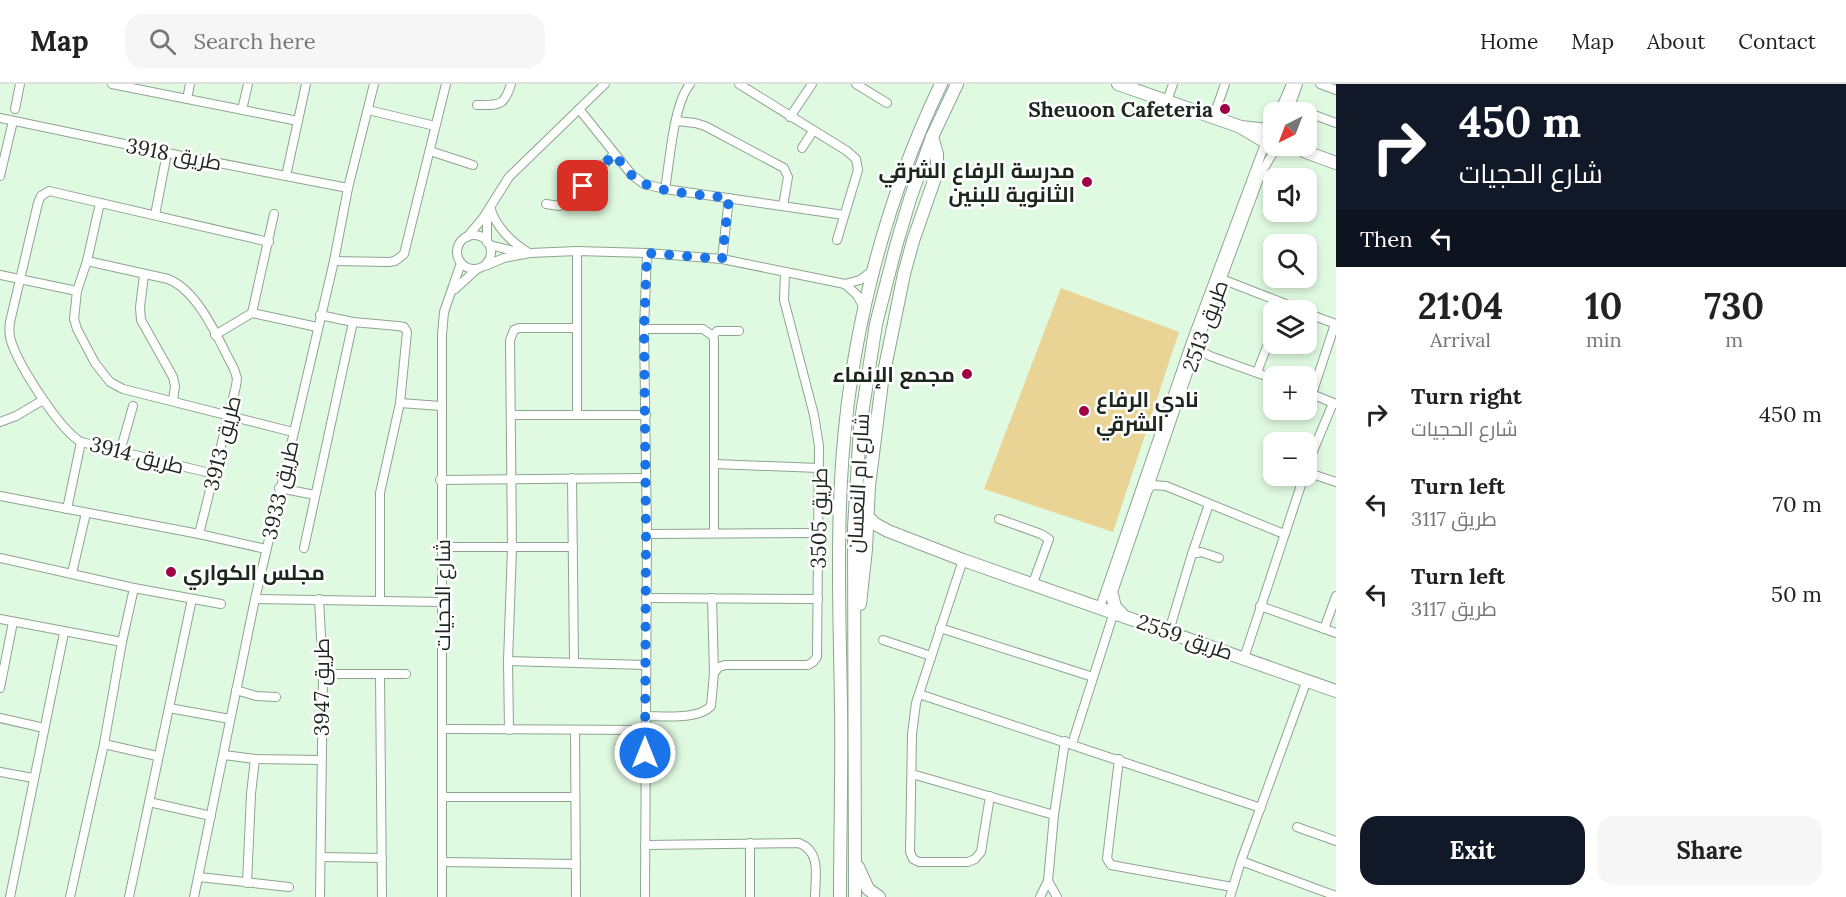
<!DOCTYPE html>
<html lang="en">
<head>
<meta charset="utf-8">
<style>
  :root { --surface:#fff; --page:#f6f6f6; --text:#222; --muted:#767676; --line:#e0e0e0; --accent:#111827 }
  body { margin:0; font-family:Lora,Cairo,serif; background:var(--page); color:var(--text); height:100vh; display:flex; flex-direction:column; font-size:22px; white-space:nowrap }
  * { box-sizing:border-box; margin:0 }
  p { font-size:20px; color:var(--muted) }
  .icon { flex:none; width:33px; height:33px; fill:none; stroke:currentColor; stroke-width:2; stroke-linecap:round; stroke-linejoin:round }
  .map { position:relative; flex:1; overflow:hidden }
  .sheet { display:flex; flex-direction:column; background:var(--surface); width:510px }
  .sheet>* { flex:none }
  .hud { background:#111827; color:#fff; overflow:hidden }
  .needle { width:39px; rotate:222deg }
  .buttons { position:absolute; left:1263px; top:18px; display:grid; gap:12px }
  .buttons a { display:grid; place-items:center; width:54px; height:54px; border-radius:12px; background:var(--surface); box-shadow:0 3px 9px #0003; font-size:30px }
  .pin { position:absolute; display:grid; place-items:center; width:51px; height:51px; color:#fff; margin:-26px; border-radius:12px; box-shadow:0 3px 9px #0006 }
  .me { position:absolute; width:66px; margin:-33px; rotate:0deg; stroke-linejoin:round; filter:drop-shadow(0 0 4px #0008) }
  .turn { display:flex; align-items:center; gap:21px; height:126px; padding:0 24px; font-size:27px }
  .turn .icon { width:78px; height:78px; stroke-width:2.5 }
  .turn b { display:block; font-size:42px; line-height:51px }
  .then { display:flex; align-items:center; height:57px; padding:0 24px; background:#0003; gap:12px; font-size:22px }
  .eta { display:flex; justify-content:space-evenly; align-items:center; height:102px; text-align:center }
  .eta b { font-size:36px; font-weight:800; line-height:42px }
  .primary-button { display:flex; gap:12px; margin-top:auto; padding:12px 24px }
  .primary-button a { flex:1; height:69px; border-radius:18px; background:var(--accent); color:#fff; font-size:24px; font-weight:800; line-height:69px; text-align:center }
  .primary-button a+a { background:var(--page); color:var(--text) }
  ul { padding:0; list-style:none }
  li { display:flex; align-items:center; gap:18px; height:90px; padding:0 24px }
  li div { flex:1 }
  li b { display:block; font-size:22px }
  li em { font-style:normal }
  header { display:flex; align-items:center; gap:36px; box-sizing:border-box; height:84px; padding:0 30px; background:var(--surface); border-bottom:2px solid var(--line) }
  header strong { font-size:28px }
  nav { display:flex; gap:33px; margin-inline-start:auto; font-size:21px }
  .search { width:420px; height:54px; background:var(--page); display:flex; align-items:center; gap:15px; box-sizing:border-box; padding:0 21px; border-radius:18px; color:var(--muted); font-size:22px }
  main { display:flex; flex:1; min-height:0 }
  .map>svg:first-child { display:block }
  .pitch { fill:#e9d395 }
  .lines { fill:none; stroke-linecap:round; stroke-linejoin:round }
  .street-casing { stroke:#8da58f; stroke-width:10 }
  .secondary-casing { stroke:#8da58f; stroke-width:14 }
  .street { stroke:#fff; stroke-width:8 }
  .secondary { stroke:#fff; stroke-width:12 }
  .route { stroke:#1a73e8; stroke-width:10; stroke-dasharray:0 18 }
  .poi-dot { fill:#9f0244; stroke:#fff; stroke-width:2 }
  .labels { text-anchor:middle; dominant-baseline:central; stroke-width:5; stroke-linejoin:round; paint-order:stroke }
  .poi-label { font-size:21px; font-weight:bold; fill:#1d271e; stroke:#fff; text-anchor:end }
  .street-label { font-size:21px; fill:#1d271e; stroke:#fff }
</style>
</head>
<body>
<header>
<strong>Map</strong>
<div class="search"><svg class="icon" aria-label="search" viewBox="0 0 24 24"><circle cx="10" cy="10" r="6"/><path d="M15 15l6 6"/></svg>Search here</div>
<nav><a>Home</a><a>Map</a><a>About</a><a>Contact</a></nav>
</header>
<main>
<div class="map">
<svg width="1336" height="813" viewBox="0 0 1336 813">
  <rect width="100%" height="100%" fill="#e0fae1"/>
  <!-- pitch -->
  <path class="pitch" d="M 1061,204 L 1179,248 L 1113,448 L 984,405 Z"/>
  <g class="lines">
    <defs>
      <g id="street">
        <path d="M 112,0 L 298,37"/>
        <path d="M 739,0 L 847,67 L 856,75 L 858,86 L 837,156"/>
        <path d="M 856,0 L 887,19"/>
        <path d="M 1320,0 L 1336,6"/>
        <path d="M 187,15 L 190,0"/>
        <path d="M 1167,17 L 1173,0"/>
        <path d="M 477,21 C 499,21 504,23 511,0"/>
        <path d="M 1290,22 L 1336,39"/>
        <path d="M 15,25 L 20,0"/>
        <path d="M 579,25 L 632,91 L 644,100 L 665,105 L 844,131"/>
        <path d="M 242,26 L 248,0"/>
        <path d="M 368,26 L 435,42"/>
        <path d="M 1279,28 L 1291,0"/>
        <path d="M 1288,28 L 1298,0"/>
        <path d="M 790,33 L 812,0"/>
        <path d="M 0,34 L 167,69 L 348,104"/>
        <path d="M 1213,34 L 1225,0"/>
        <path d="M 676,37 L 695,39 L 705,42 L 784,84 L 788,93 L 783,122"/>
        <path d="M 802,64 L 813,47"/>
        <path d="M 430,67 L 473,81"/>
        <path d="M 0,92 L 13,37"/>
        <path d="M 286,92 L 306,0"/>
        <path d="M 665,105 C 670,77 673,21 690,0"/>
        <path d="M 100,119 L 87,177 L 77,207 L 74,235 L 77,245 L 95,279 L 110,298 L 123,305 L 293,348"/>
        <path d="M 546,120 L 559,122 L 565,120 L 614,70"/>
        <path d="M 490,123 C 495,142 512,159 529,169"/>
        <path d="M 155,131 L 167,69"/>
        <path d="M 487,131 L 487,158"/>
        <circle cx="474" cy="168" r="17"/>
        <path d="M 467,153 L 483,134 L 509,93 L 605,0"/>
        <path d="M 490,161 L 521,169"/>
        <path d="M 577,167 L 577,331"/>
        <path d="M 722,175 L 729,114"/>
        <path d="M 87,177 L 168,195 C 199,207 219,257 234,285 L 237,294 L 236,302 L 199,450"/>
        <path d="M 334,177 L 389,178 L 395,177 L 404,170 L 446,0"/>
        <path d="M 485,182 L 504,174 L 530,169 L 577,167 L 647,169 L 722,175 L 845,200 L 860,196 L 872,187"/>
        <path d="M 0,191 L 77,207"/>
        <path d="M 144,191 L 140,223 L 141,236 L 173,293 L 175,302 L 173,317"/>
        <path d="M 1219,194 L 1301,226"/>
        <path d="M 845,200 L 857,211 L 864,224"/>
        <path d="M 455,205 L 477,185"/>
        <path d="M 252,229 L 274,130"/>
        <path d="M 1306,229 L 1336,240"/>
        <path d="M 320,231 L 353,238 L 398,242 L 404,243 L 407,248 L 400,319 L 380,409 L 380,516"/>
        <path d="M 644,245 L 703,245 L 713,252 L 714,257 L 714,449"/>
        <path d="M 215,251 L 252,229 L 317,243"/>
        <path d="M 713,252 L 717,247 L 739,247"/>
        <path d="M 1198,261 L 1203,268 L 1210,272 L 1274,295"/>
        <path d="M 1257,288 L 1274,245"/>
        <path d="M 1309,309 L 1336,320"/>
        <path d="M 1312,310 L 1335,240"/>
        <path d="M 400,319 L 441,322"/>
        <path d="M 511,331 L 646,331"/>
        <path d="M 0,338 L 16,332 L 43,316"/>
        <path d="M 120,368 L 133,322"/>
        <path d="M 715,380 L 819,384"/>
        <path d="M 1306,384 L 1333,319"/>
        <path d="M 1306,388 L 1336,398"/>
        <path d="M 214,390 L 81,358 C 59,345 19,282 11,257 C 9,251 9,245 10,238 L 38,119 L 41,112 L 49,107 L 269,158"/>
        <path d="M 572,394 L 574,578"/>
        <path d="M 440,396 L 646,394"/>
        <path d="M 279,404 L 315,411"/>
        <path d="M 1148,406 L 1152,401 L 1166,402 L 1284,450"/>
        <path d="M 0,412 L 199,450 L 266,465"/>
        <path d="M 67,425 L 81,358"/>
        <path d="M 999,435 L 1041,450 L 1049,455 L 1033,499"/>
        <path d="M 647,450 L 819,449"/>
        <path d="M 442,463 L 573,463"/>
        <path d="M 304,464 L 353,238"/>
        <path d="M 1192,470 L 1209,420"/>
        <path d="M 0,474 L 134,504 L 221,520"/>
        <path d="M 963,476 L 916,619 L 912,650 L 910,768 L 913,775 L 919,778 L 968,778 L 975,775 L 981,768 L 990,712"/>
        <path d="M 72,489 L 86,429"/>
        <path d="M 646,514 L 818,515"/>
        <path d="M 1111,514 L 1202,248 L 1261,89 L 1276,64"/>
        <path d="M 255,515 L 442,518"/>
        <path d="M 319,515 L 323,590 L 320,813"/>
        <path d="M 1260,522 L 1336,549"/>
        <path d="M 1100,523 L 1191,258 L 1265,60"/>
        <path d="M 0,535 L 122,558"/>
        <path d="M 940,544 L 1093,593"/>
        <path d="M 1324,545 L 1336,512"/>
        <path d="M 1169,547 L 1192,470 L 1201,468 L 1219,474"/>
        <path d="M 883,556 L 931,572"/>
        <path d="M 1244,574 L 1304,392"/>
        <path d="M 508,577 L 645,581"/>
        <path d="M 714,589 L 719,583 L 725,581 L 808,581 L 813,578 L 817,573 L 819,362 L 814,331 L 784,216 L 785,189"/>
        <path d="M 323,590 L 406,590"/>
        <path d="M 380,591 L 382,813"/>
        <path d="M 0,604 L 13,538"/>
        <path d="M 236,606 L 256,612 L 276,613"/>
        <path d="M 919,610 L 1261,724"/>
        <path d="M 169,624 L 230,635"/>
        <path d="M 646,632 C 664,632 698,636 711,622 L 714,589 L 712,514"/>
        <path d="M 0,634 L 44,644"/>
        <path d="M 442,645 L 645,646"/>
        <path d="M 509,646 L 508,577 L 512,464 L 510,256 L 514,246 L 519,244 L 577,244"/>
        <path d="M 575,646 L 576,813"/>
        <path d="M 104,660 L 157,672"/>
        <path d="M 1072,660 L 1114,528"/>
        <path d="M 224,671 L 255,675 L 321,676"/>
        <path d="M 1119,675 L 1107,775 L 1111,781 L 1232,803"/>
        <path d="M 0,688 L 33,694"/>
        <path d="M 912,690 L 1054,731"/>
        <path d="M 442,713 L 575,713"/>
        <path d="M 149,718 L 211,732"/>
        <path d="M 1297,743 L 1336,757"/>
        <path d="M 750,759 L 750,813"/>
        <path d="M 645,761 L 799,759 C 822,768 815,793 815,813"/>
        <path d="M 321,773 L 382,774"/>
        <path d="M 1241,777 L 1336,812"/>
        <path d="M 442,778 L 576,780"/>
        <path d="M 199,793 L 289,803"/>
        <path d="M 1048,797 L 1057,813"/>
        <path d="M 247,799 L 251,710 L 255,675"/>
        <path d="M 10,813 L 64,549"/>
        <path d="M 70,813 L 104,660 L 122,558 L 134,504"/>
        <path d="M 129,813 L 192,515"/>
        <path d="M 194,813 L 255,515 L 334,177 L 348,104 L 374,0"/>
        <path d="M 442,813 L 442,251 L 444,228 L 461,179"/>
        <path d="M 645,813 L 647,450 L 644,245 L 647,169"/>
        <path d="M 1040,813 L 1048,797 L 1054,731 L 1065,657"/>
        <path d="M 1230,813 L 1241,777 L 1307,596"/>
      </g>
      <g id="secondary">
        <path d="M 1118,0 L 1241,43 L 1268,46"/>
        <path d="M 1242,44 L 1264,57 L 1270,64 L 1280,62"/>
        <path d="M 1296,62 L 1306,68 L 1336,79"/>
        <path d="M 868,433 L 875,440 L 888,447 L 963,476 L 1336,607"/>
        <path d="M 1112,511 L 1115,523 L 1122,530"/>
        <path d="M 860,520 L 866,465 L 869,402 L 882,298 L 904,190 L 913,157 L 937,88 L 937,70 L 932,53"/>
        <path d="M 858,783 L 868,805 L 879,813"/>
        <path d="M 840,813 C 840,750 842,686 841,623 C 840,548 837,472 841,397 C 848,260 882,123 941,0"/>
        <path d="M 855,813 L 854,444 L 860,343 L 876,240 L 896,162 L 910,115 L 932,53 L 957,0"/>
      </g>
    </defs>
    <!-- street casing -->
    <use href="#street" class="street-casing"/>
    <!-- secondary casing -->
    <use href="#secondary" class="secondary-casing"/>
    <!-- street -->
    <use href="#street" class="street"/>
    <!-- secondary -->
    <use href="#secondary" class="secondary"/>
  </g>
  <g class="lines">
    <!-- route -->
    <path class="route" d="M 583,102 L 614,70 C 621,78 627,88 636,95 C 655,109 704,111 729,114 L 722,175 L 647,169 L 644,245 L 646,450 L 645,669"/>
  </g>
  <!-- markers -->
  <g class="poi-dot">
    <circle cx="1225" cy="25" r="6"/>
    <circle cx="1087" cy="98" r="6"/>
    <circle cx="967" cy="290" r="6"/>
    <circle cx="1084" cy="327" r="6"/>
    <circle cx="171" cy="488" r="6"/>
  </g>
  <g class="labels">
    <!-- poi labels -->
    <g class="poi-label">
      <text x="1213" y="25">Sheuoon Cafeteria</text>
      <text x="1075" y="86">مدرسة الرفاع الشرقي<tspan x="1075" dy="24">الثانوية للبنين</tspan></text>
      <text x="955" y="290">مجمع الإنماء</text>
      <text x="1096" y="315" text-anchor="start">نادي الرفاع<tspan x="1096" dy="24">الشرقي</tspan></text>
      <text x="183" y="488" text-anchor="start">مجلس الكواري</text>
    </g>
    <!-- street labels -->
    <g class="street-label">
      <text transform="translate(174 70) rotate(11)">طريق 3918</text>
      <text transform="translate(1205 242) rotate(-70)">طريق 2513</text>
      <text transform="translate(222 359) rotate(-76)">طريق 3913</text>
      <text transform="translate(137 371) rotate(14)">طريق 3914</text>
      <text transform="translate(858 399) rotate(-87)">شارع ام النعسان</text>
      <text transform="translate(280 406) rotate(-77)">طريق 3933</text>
      <text transform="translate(819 434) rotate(-89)">طريق 3505</text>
      <text transform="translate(442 511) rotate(-90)">شارع الحجيات</text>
      <text transform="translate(1185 553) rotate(19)">طريق 2559</text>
      <text transform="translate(321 603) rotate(-90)">طريق 3947</text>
    </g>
  </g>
</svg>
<div class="buttons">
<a><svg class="needle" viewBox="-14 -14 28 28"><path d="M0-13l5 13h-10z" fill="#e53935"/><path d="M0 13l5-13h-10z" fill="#767676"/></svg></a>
<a><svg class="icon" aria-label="sound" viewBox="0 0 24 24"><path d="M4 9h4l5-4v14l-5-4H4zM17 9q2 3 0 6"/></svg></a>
<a><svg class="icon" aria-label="search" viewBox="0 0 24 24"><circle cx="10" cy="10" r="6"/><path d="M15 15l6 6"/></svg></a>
<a><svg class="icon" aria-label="layers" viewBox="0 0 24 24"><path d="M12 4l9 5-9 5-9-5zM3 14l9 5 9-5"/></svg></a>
<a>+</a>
<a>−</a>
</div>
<div class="pin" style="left:583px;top:102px;background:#d93025"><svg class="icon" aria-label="arrive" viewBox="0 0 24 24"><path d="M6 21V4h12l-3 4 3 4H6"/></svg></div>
<svg class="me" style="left:645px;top:669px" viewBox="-20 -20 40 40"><circle r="17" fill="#1a73e8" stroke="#fff" stroke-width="3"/><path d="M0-11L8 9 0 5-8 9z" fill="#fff"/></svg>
</div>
<section class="sheet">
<div class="hud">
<div class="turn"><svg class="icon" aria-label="right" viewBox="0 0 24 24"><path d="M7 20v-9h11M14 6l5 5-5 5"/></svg><div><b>450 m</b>شارع الحجيات</div></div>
<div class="then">Then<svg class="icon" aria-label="left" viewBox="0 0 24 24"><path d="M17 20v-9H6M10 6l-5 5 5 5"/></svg></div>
</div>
<div class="eta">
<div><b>21:04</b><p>Arrival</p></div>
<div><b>10</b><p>min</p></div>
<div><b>730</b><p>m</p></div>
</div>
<ul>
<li><svg class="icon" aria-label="right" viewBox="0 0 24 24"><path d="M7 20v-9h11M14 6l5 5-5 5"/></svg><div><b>Turn right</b><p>شارع الحجيات</p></div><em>450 m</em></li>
<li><svg class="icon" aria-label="left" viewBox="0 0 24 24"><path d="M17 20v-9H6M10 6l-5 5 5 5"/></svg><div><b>Turn left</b><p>طريق 3117</p></div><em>70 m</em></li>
<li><svg class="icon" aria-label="left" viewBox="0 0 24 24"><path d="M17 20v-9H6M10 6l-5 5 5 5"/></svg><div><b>Turn left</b><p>طريق 3117</p></div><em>50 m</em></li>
</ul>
<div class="primary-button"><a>Exit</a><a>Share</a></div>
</section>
</main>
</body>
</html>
